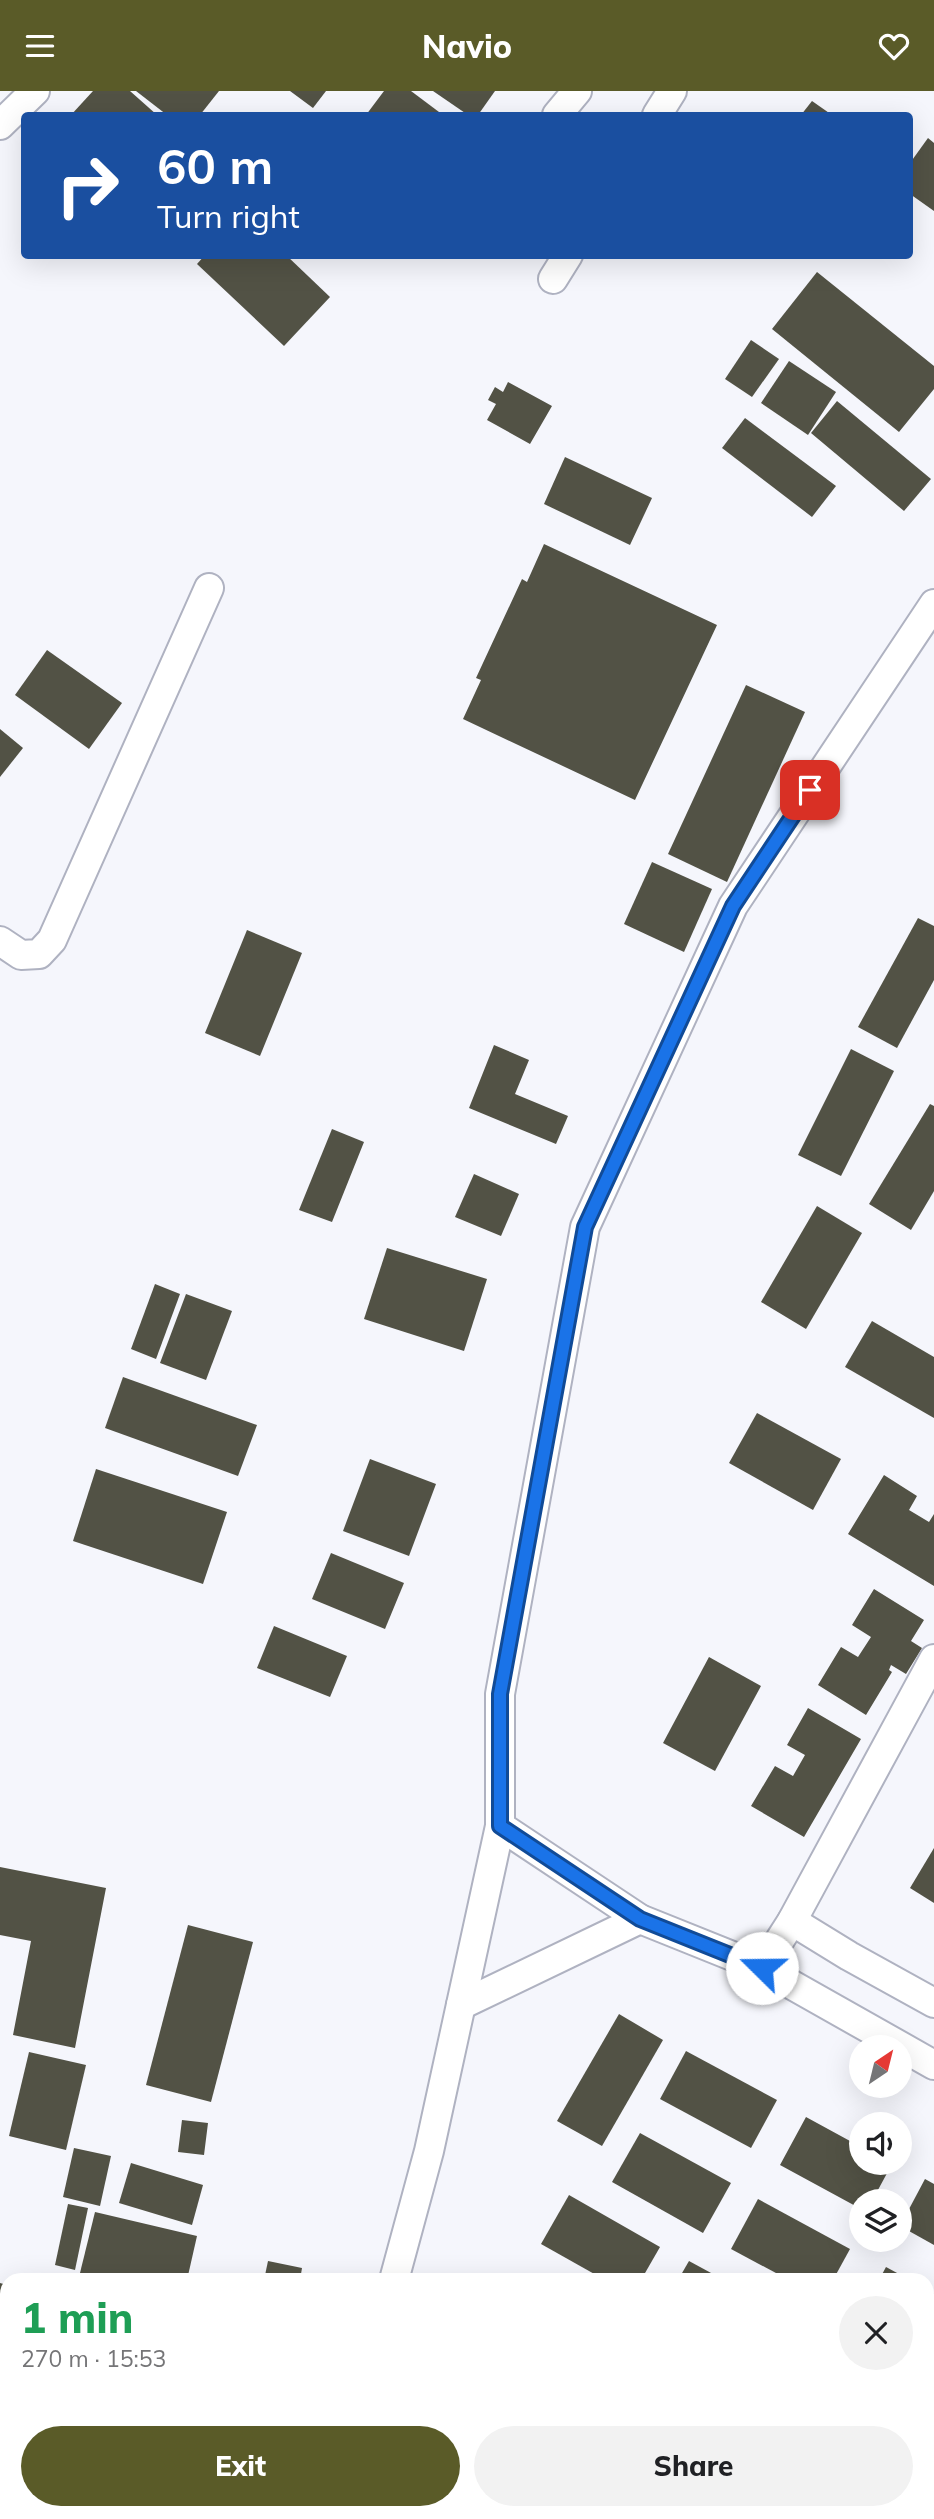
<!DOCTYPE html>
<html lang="en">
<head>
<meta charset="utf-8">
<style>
  :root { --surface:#fff; --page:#f2f2f2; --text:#202124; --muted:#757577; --accent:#5a5b28 }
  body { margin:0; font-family:Mulish,sans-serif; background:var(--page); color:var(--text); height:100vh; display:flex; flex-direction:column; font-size:26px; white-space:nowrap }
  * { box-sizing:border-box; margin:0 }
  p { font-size:23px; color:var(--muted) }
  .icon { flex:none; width:38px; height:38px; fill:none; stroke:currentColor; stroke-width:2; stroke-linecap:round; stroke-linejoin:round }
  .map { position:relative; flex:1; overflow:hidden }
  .panel { position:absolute; left:0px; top:2182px; width:934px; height:247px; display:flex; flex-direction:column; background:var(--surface); border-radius:21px 21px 0 0; box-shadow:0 7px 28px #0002 }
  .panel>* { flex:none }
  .top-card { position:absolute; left:21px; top:21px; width:892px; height:147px; border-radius:7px; box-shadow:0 7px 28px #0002; background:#1a4fa0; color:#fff; overflow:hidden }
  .needle { width:46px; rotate:35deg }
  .buttons { position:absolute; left:849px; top:1944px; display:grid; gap:14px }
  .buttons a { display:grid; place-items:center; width:63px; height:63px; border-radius:50%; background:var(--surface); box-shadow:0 7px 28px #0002; font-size:35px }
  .pin { position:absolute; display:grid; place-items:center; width:60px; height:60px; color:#fff; margin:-30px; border-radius:14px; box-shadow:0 4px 10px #0006 }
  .me { position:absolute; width:77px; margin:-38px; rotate:292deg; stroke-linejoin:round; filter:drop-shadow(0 0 5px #0008) }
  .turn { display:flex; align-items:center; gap:24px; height:147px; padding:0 21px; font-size:32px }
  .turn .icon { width:91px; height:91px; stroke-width:2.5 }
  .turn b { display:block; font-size:49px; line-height:60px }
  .round { display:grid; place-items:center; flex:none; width:74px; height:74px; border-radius:37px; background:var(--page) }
  .summary { display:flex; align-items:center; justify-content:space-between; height:119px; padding:0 21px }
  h1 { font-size:42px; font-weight:800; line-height:52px; color:#1e9e55 }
  .action { display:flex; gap:14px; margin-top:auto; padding:14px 21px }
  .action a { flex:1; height:80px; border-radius:42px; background:var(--accent); color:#fff; font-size:28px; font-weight:800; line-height:80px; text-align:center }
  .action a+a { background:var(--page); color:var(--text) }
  header { display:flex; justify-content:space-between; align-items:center; height:91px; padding:0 21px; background:var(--accent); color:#fff; font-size:32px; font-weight:800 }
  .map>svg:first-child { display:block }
  .building { fill:#525245 }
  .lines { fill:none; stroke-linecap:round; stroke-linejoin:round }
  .service-casing { stroke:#afb2c1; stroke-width:18 }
  .minor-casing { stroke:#afb2c1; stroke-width:32 }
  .service { stroke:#fff; stroke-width:14 }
  .minor { stroke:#fff; stroke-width:28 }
  .route-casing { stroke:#114b97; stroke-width:18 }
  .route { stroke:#1a73e8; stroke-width:12 }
</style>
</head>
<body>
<header><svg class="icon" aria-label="menu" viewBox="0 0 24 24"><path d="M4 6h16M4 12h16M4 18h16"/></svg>Navio<svg class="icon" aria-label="heart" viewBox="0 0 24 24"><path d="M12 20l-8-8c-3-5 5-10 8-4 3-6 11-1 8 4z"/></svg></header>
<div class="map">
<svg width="934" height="2428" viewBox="0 0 934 2428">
  <rect width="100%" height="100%" fill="#f5f6fc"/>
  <!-- building -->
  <g class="building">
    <path d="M 93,0 L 130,0 L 157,24 L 71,24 Z"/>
    <path d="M 136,0 L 219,0 L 200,24 L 167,24 Z"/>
    <path d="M 290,0 L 326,0 L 313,17 Z"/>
    <path d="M 384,0 L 411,0 L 443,24 L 366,24 Z"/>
    <path d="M 433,0 L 495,0 L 478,24 L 468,24 Z"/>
    <path d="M 812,10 L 832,24 L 801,24 Z"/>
    <path d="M 928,47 L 934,52 L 934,120 L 910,103 L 910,72 Z"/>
    <path d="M 205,164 L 286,164 L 330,206 L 284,255 L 197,173 Z"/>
    <path d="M 817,181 L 934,275 L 934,298 L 899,341 L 772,238 Z"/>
    <path d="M 751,249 L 779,268 L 752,306 L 725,288 Z"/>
    <path d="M 789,270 L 836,301 L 808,344 L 761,312 Z"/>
    <path d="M 508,291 L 552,315 L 530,353 L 487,329 L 496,313 L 488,309 L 495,296 L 503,301 Z"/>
    <path d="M 837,310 L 931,388 L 904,420 L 811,342 Z"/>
    <path d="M 745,327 L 836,395 L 812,426 L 722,357 Z"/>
    <path d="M 565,366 L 652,407 L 630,454 L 544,413 Z"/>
    <path d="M 544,453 L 717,534 L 635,709 L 463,628 L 481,589 L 476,587 L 522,488 L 527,491 Z"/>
    <path d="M 47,559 L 122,612 L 89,658 L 15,604 Z"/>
    <path d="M 746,594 L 805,621 L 727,791 L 668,763 Z"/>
    <path d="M 0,638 L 23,657 L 0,686 Z"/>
    <path d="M 652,771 L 712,798 L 684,861 L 624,833 Z"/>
    <path d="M 918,827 L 934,835 L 934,889 L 897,957 L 858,936 Z"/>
    <path d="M 247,839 L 302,862 L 260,965 L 205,942 Z"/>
    <path d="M 494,954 L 529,969 L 515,1003 L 568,1025 L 556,1053 L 469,1017 Z"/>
    <path d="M 851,958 L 894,980 L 841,1085 L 798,1064 Z"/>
    <path d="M 930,1013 L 934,1015 L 934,1100 L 911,1139 L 869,1113 Z"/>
    <path d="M 332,1038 L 364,1051 L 332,1131 L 299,1119 Z"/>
    <path d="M 474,1083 L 519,1103 L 501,1145 L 455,1126 Z"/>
    <path d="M 817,1115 L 862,1142 L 806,1238 L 761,1211 Z"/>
    <path d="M 387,1157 L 487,1188 L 464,1260 L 364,1228 Z"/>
    <path d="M 155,1193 L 180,1203 L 156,1268 L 131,1258 Z"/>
    <path d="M 186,1203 L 232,1220 L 206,1289 L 160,1272 Z"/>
    <path d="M 872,1230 L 934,1266 L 934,1327 L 845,1276 Z"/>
    <path d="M 123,1286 L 257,1334 L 238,1385 L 105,1337 Z"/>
    <path d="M 757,1322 L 841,1368 L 813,1419 L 729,1372 Z"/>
    <path d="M 370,1368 L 436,1393 L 409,1465 L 343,1440 Z"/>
    <path d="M 96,1378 L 227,1421 L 203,1493 L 73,1450 Z"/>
    <path d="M 884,1384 L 917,1405 L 909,1419 L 929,1431 L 934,1423 L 934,1495 L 848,1443 Z"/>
    <path d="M 331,1462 L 404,1492 L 385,1538 L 312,1508 Z"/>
    <path d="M 874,1498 L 924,1529 L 911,1550 L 922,1557 L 906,1583 L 891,1574 L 889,1579 L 892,1581 L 866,1624 L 818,1594 L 841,1556 L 858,1566 L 871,1546 L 852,1534 Z"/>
    <path d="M 274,1535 L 347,1565 L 330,1606 L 257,1577 Z"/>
    <path d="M 709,1566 L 761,1595 L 715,1680 L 663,1652 Z"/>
    <path d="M 808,1617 L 861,1648 L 804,1746 L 751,1715 L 775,1675 L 793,1685 L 805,1664 L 787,1654 Z"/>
    <path d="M 934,1757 L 934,1812 L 910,1797 Z"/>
    <path d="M 0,1776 L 106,1797 L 75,1957 L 13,1944 L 31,1850 L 0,1844 Z"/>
    <path d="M 188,1834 L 253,1851 L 211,2011 L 146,1994 Z"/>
    <path d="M 619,1923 L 663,1949 L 602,2055 L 557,2030 Z"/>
    <path d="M 686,1960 L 777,2009 L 751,2057 L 660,2008 Z"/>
    <path d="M 29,1961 L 86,1974 L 66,2059 L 9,2045 Z"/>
    <path d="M 806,2026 L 861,2056 L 861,2072 L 892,2073 L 872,2110 L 861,2110 L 861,2118 L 780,2074 Z"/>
    <path d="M 182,2029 L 208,2032 L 204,2064 L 178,2061 Z"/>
    <path d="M 640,2042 L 731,2092 L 703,2142 L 612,2091 Z"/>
    <path d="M 74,2057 L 111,2065 L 100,2115 L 63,2106 Z"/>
    <path d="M 131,2072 L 203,2094 L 192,2134 L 119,2112 Z"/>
    <path d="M 925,2088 L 934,2093 L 934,2154 L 900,2135 Z"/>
    <path d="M 569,2104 L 660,2156 L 641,2189 L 605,2189 L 541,2153 Z"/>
    <path d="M 758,2108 L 850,2158 L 833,2189 L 789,2189 L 731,2158 Z"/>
    <path d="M 68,2113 L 88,2117 L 75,2179 L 55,2174 Z"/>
    <path d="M 95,2121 L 197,2145 L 187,2189 L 90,2189 L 79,2186 Z"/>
    <path d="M 268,2170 L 302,2177 L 300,2189 L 264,2189 Z"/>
    <path d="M 689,2170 L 724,2189 L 678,2189 Z"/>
    <path d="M 886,2176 L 910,2189 L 879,2189 Z"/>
    <path d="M 0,2192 L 7,2194 L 7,2223 L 4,2235 L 0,2234 Z"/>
    <path d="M 928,2199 L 934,2203 L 934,2270 L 928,2267 Z"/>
    <path d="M 0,2251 L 7,2253 L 7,2262 L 1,2282 Z"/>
    <path d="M 0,2398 L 7,2401 L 7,2422 L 49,2422 L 47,2428 L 0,2428 Z"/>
    <path d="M 508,2422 L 563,2422 L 562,2428 L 507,2428 Z"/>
    <path d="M 805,2422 L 862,2422 L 859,2428 L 801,2428 Z"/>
  </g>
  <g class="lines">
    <defs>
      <path id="service" d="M 653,2428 L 656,2422"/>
      <g id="minor">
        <path d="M 557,24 L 577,0"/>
        <path d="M 657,24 L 672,0"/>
        <path d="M 0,34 L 35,0"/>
        <path d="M 553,188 L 568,164"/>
        <path d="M 0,850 L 21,864 L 39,863 L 52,849 L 209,497"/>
        <path d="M 500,1735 L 640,1828 L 762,1877 L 934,1974"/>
        <path d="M 792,1830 L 849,1865 L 934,1912"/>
        <path d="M 762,1877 L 792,1830 L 934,1568"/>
        <path d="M 461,1914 L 640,1828"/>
        <path d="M 394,2189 L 429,2060 L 500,1735 L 500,1603 L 585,1136 L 733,815 L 934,513"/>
        <path d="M 331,2428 L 332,2422"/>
      </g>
    </defs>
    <!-- service casing -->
    <use href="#service" class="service-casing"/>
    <!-- minor casing -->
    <use href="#minor" class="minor-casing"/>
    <!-- service -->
    <use href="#service" class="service"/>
    <!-- minor -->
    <use href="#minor" class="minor"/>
  </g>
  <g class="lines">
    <defs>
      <path id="route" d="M 762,1877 L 640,1828 L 500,1735 L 500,1603 L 585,1136 L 733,815 L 810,699"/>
    </defs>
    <!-- route casing -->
    <use href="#route" class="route-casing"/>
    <!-- route -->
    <use href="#route" class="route"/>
  </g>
</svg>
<div class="buttons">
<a><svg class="needle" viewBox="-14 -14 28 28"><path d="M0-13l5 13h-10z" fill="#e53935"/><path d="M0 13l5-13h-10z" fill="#757577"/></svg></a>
<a><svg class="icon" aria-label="sound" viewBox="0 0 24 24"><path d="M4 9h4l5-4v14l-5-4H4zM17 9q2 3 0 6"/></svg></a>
<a><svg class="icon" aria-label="layers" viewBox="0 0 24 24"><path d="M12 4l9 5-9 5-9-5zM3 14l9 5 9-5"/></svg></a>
</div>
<div class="pin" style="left:810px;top:699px;background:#d93025"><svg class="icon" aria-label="arrive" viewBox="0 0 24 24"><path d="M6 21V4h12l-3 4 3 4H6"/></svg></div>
<svg class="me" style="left:762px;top:1877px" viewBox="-20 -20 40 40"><circle r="19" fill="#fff"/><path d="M0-13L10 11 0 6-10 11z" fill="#1a73e8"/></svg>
<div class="top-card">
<div class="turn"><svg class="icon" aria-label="right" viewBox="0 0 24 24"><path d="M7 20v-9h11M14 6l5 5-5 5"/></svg><div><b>60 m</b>Turn right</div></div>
</div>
<section class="panel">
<div class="summary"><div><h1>1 min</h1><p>270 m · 15:53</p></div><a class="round"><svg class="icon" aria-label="close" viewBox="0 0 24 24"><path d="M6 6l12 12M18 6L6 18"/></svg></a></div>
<div class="action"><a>Exit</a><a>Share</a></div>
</section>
</div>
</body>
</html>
